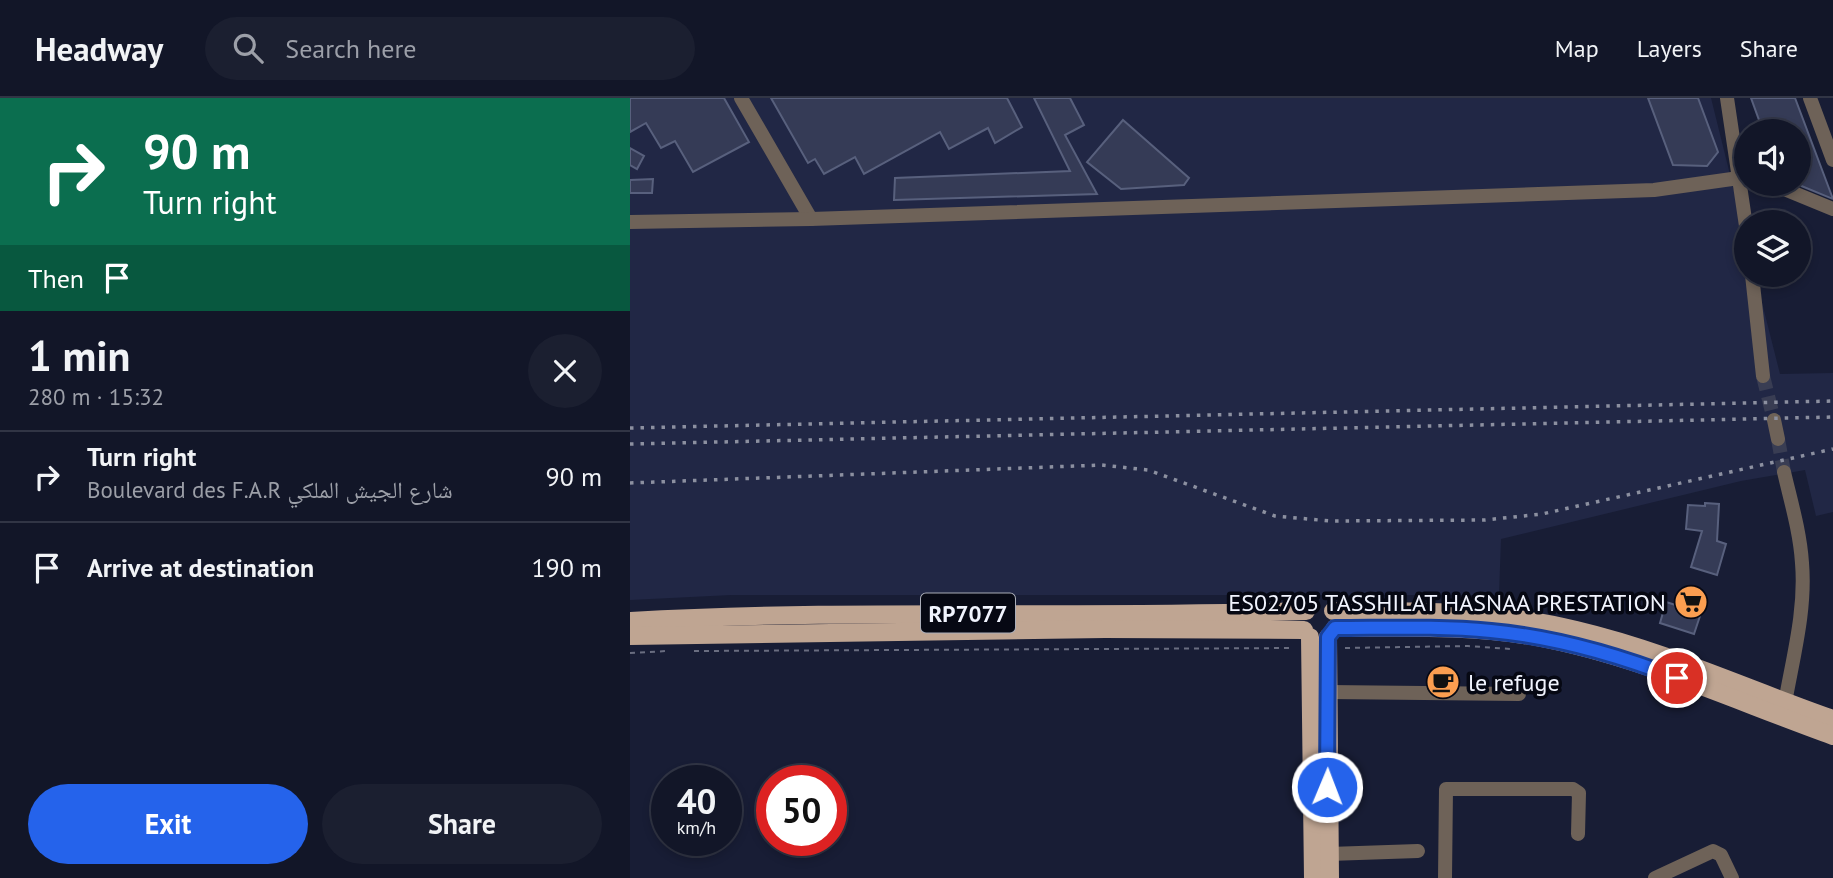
<!DOCTYPE html>
<html lang="en">
<head>
<meta charset="utf-8">
<style>
  :root { --surface:#121628; --page:#1b1f30; --text:#f1f3f6; --muted:#9c9fa8; --line:#313545; --accent:#2563eb }
  body { margin:0; font-family:"PT Sans","Noto Naskh Arabic",sans-serif; background:var(--page); color:var(--text); height:100vh; display:flex; flex-direction:column; font-size:26px; white-space:nowrap }
  * { box-sizing:border-box; margin:0 }
  p { font-size:23px; color:var(--muted) }
  .icon { flex:none; width:38px; height:38px; fill:none; stroke:currentColor; stroke-width:2; stroke-linecap:round; stroke-linejoin:round }
  .map { position:relative; flex:1; overflow:hidden }
  .panel { display:flex; flex-direction:column; background:var(--surface); width:630px }
  .panel>* { flex:none }
  .banner { background:#0b6e4f; color:#fff; overflow:hidden }
  .fabs { position:absolute; left:1104px; top:21px; display:grid; gap:14px }
  .fabs a { display:grid; place-items:center; width:77px; height:77px; border-radius:50%; background:var(--surface); box-shadow:0 4px 10px #0003,0 0 0 2px var(--line); font-size:35px }
  .speed { position:absolute; left:21px; top:667px; display:flex; gap:14px; font-size:35px; font-weight:700; text-align:center }
  .speed>* { display:grid; place-content:center; width:91px; height:91px; border-radius:50%; background:var(--surface); box-shadow:0 4px 10px #0003,0 0 0 2px var(--line); line-height:1 }
  .speed small { font-size:18px; font-weight:400 }
  .speed .limit { border:10px solid #d22; background:#fff; color:#111 }
  .pin { position:absolute; display:grid; place-items:center; width:60px; height:60px; color:#fff; margin:-30px; border:4px solid #fff; border-radius:50%; box-shadow:0 2px 7px #0007 }
  .me { position:absolute; width:77px; margin:-38px; rotate:1deg; stroke-linejoin:round; filter:drop-shadow(0 0 5px #0008) }
  .turn { display:flex; align-items:center; gap:24px; height:147px; padding:0 28px; font-size:32px }
  .turn .icon { width:91px; height:91px; stroke-width:2.5 }
  .turn b { display:block; font-size:49px; line-height:60px }
  .then { display:flex; align-items:center; height:66px; padding:0 28px; background:#0003; gap:14px; font-size:26px }
  .round { display:grid; place-items:center; flex:none; width:74px; height:74px; border-radius:37px; background:var(--page) }
  .summary { display:flex; align-items:center; justify-content:space-between; height:119px; padding:0 28px }
  h1 { font-size:42px; font-weight:800; line-height:52px }
  .cta { display:flex; gap:14px; margin-top:auto; padding:14px 28px }
  .cta a { flex:1; height:80px; border-radius:42px; background:var(--accent); color:#fff; font-size:28px; font-weight:800; line-height:80px; text-align:center }
  .cta a+a { background:var(--page); color:var(--text) }
  ul { padding:0; list-style:none }
  li { display:flex; align-items:center; gap:21px; height:91px; padding:0 28px; border-top:2px solid var(--line) }
  li div { flex:1 }
  li b { display:block; font-size:26px }
  li em { font-style:normal }
  header { display:flex; align-items:center; gap:42px; box-sizing:border-box; height:98px; padding:0 35px; background:var(--surface); border-bottom:2px solid var(--line) }
  header strong { font-size:33px }
  nav { display:flex; gap:38px; margin-inline-start:auto; font-size:24px }
  .search { width:490px; height:63px; background:var(--page); display:flex; align-items:center; gap:18px; box-sizing:border-box; padding:0 24px; border-radius:38px; color:var(--muted); font-size:26px }
  main { display:flex; flex:1; min-height:0 }
  .map>svg:first-child { display:block }
  .built { fill:#212745 }
  .building { fill:#353b56; stroke:#58607d; stroke-width:2 }
  .lines { fill:none; stroke-linecap:round; stroke-linejoin:round }
  .minor-tunnel { stroke:#393d53; stroke-width:14; stroke-dasharray:14 7; stroke-linecap:butt }
  .path { stroke:#696d80; stroke-width:2; stroke-dasharray:5 5; stroke-linecap:butt }
  .minor { stroke:#6e6258; stroke-width:14 }
  .major { stroke:#bfa592; stroke-width:18 }
  .rail { stroke:#8c90a0; stroke-width:3.5; stroke-dasharray:3.5 7; stroke-linecap:butt }
  .route-casing { stroke:#184099; stroke-width:18 }
  .route { stroke:#2563eb; stroke-width:12 }
  .labels { text-anchor:middle; dominant-baseline:central; stroke-width:7; stroke-linejoin:round; paint-order:stroke }
  .shield { fill:#060813; stroke:#aaadb8; stroke-width:2 }
  .shield-label { font-size:23px; font-weight:bold; fill:#f1f4fe }
  .poi-label { font-size:24px; fill:#f1f4fe; stroke:#060813; text-anchor:end }
</style>
</head>
<body>
<header>
<strong>Headway</strong>
<div class="search"><svg class="icon" aria-label="search" viewBox="0 0 24 24"><circle cx="10" cy="10" r="6"/><path d="M15 15l6 6"/></svg>Search here</div>
<nav><a>Map</a><a>Layers</a><a>Share</a></nav>
</header>
<main>
<section class="panel">
<div class="banner">
<div class="turn"><svg class="icon" aria-label="right" viewBox="0 0 24 24"><path d="M7 20v-9h11M14 6l5 5-5 5"/></svg><div><b>90 m</b>Turn right</div></div>
<div class="then">Then<svg class="icon" aria-label="arrive" viewBox="0 0 24 24"><path d="M6 21V4h12l-3 4 3 4H6"/></svg></div>
</div>
<div class="summary"><div><h1>1 min</h1><p>280 m · 15:32</p></div><a class="round"><svg class="icon" aria-label="close" viewBox="0 0 24 24"><path d="M6 6l12 12M18 6L6 18"/></svg></a></div>
<ul>
<li><svg class="icon" aria-label="right" viewBox="0 0 24 24"><path d="M7 20v-9h11M14 6l5 5-5 5"/></svg><div><b>Turn right</b><p>Boulevard des F.A.R شارع الجيش الملكي</p></div><em>90 m</em></li>
<li><svg class="icon" aria-label="arrive" viewBox="0 0 24 24"><path d="M6 21V4h12l-3 4 3 4H6"/></svg><div><b>Arrive at destination</b></div><em>190 m</em></li>
</ul>
<div class="cta"><a>Exit</a><a>Share</a></div>
</section>
<div class="map">
<svg width="1203" height="780" viewBox="0 0 1203 780">
  <rect width="100%" height="100%" fill="#181d35"/>
  <!-- built -->
  <path class="built" d="M 0,0 L 1081,0 L 1116,141 L 1116,177 L 1125,177 L 1150,276 L 1203,275 L 1203,414 L 1186,418 L 1175,372 L 1111,383 L 871,441 L 869,497 L 101,497 L 0,502 Z"/>
  <!-- building -->
  <g class="building">
    <path d="M 0,0 L 94,0 L 119,44 L 63,74 L 45,43 L 31,50 L 16,25 L 0,34 Z"/>
    <path d="M 141,0 L 377,0 L 392,29 L 365,45 L 358,30 L 319,51 L 310,34 L 234,76 L 225,59 L 194,76 L 185,61 L 178,65 Z"/>
    <path d="M 404,0 L 440,0 L 454,27 L 435,37 L 467,96 L 264,102 L 265,80 L 440,73 Z"/>
    <path d="M 1018,0 L 1068,0 L 1088,54 L 1077,68 L 1043,67 Z"/>
    <path d="M 1121,0 L 1165,0 L 1203,101 L 1169,87 L 1169,33 L 1133,33 Z"/>
    <path d="M 493,22 L 559,80 L 554,87 L 491,91 L 457,64 Z"/>
    <path d="M 0,50 L 14,58 L 7,71 L 0,67 Z"/>
    <path d="M 23,81 L 22,95 L 0,95 L 0,82 Z"/>
    <path d="M 1075,405 L 1089,406 L 1087,443 L 1096,446 L 1087,477 L 1061,469 L 1072,433 L 1056,431 L 1058,407 L 1075,408 Z"/>
    <path d="M 1036,504 L 1071,515 L 1064,536 L 1030,525 Z"/>
  </g>
  <g class="lines">
    <!-- minor-tunnel -->
    <g class="minor-tunnel">
      <path d="M 1133,278 L 1144,322"/>
      <path d="M 1148,341 L 1154,374"/>
    </g>
    <!-- path -->
    <g class="path">
      <path d="M 715,550 L 838,548 L 881,551"/>
      <path d="M 64,553 L 664,550"/>
      <path d="M 0,555 L 37,553"/>
    </g>
    <!-- minor -->
    <g class="minor">
      <path d="M 111,0 L 181,121"/>
      <path d="M 1097,0 L 1116,128"/>
      <path d="M 1180,0 L 1203,62"/>
      <path d="M 1142,86 L 1203,111"/>
      <path d="M 0,124 L 181,121 L 1024,92 L 1116,79"/>
      <path d="M 1122,177 L 1133,278"/>
      <path d="M 1144,322 L 1148,341"/>
      <path d="M 1154,374 C 1161,404 1170,434 1172,465 C 1176,512 1163,559 1155,605"/>
      <path d="M 698,594 L 889,596"/>
      <path d="M 699,756 L 788,753"/>
      <path d="M 815,780 L 816,691 L 943,691 L 949,695 L 948,736"/>
      <path d="M 1025,780 L 1083,753 L 1091,757 L 1102,780"/>
    </g>
    <!-- major -->
    <g class="major">
      <path d="M 703,513 C 784,513 867,512 946,532 C 1035,553 1117,591 1203,621"/>
      <path d="M 0,523 C 225,510 451,521 676,513"/>
      <path d="M 705,530 C 772,530 840,527 906,539 C 1009,558 1105,603 1203,638"/>
      <path d="M 0,538 L 475,531 L 674,532"/>
      <path d="M 680,539 L 683,780"/>
      <path d="M 698,539 L 700,780"/>
    </g>
    <!-- rail -->
    <g class="rail">
      <path d="M 0,330 L 1203,303"/>
      <path d="M 0,346 L 1203,319"/>
      <path d="M 0,385 L 472,367 L 518,372 L 645,418 L 700,423 L 855,422 L 912,416 L 1203,351"/>
    </g>
  </g>
  <g class="lines">
    <defs>
      <path id="route" d="M 697,689 L 698,539 L 705,530 C 757,530 809,528 861,533 C 925,539 988,557 1047,580"/>
    </defs>
    <!-- route casing -->
    <use href="#route" class="route-casing"/>
    <!-- route -->
    <use href="#route" class="route"/>
  </g>
  <!-- icons -->
  <defs>
    <symbol id="supermarket-disc" viewBox="-11 -11 22 22"><circle r="9.5" fill="#fb9e50" stroke="#060813"/><path d="M-6-5.5h2.5l.6 2H6L4.5 2H-2.5L-4.4-4H-6ZM-1.5 3.2a1.3 1.3 0 1 0 .1 0ZM3 3.2a1.3 1.3 0 1 0 .1 0Z" fill="#111"/></symbol>
    <symbol id="cafe-disc" viewBox="-11 -11 22 22"><circle r="9.5" fill="#fb9e50" stroke="#060813"/><path d="M-5.5-4.5H6V0H3Q3 3.5 0 3.5H-2.5Q-5.5 3.5-5.5 0ZM3-3.2v2h1.7v-2ZM-6 4.5H4V6H-6Z" fill="#111"/></symbol>
  </defs>
  <g fill-rule="evenodd">
    <use href="#supermarket-disc" x="1042" y="485" width="38" height="38"/>
    <use href="#cafe-disc" x="794" y="565" width="38" height="38"/>
  </g>
  <g class="labels">
    <!-- shield labels -->
    <rect class="shield" x="291" y="495.5" width="94" height="39" rx="5"/>
    <g class="shield-label">
      <text x="338" y="515">RP7077</text>
    </g>
    <!-- poi labels -->
    <g class="poi-label">
      <text x="1036" y="504">ES02705 TASSHILAT HASNAA PRESTATION</text>
      <text x="838" y="584" text-anchor="start">le refuge</text>
    </g>
  </g>
</svg>
<div class="fabs">
<a><svg class="icon" aria-label="sound" viewBox="0 0 24 24"><path d="M4 9h4l5-4v14l-5-4H4zM17 9q2 3 0 6"/></svg></a>
<a><svg class="icon" aria-label="layers" viewBox="0 0 24 24"><path d="M12 4l9 5-9 5-9-5zM3 14l9 5 9-5"/></svg></a>
</div>
<div class="speed"><div>40<small>km/h</small></div><div class="limit">50</div></div>
<div class="pin" style="left:1047px;top:580px;background:#d93025"><svg class="icon" aria-label="arrive" viewBox="0 0 24 24"><path d="M6 21V4h12l-3 4 3 4H6"/></svg></div>
<svg class="me" style="left:697px;top:689px" viewBox="-20 -20 40 40"><circle r="17" fill="#2563eb" stroke="#fff" stroke-width="3"/><path d="M0-11L8 9 0 5-8 9z" fill="#fff"/></svg>
</div>
</main>
</body>
</html>
